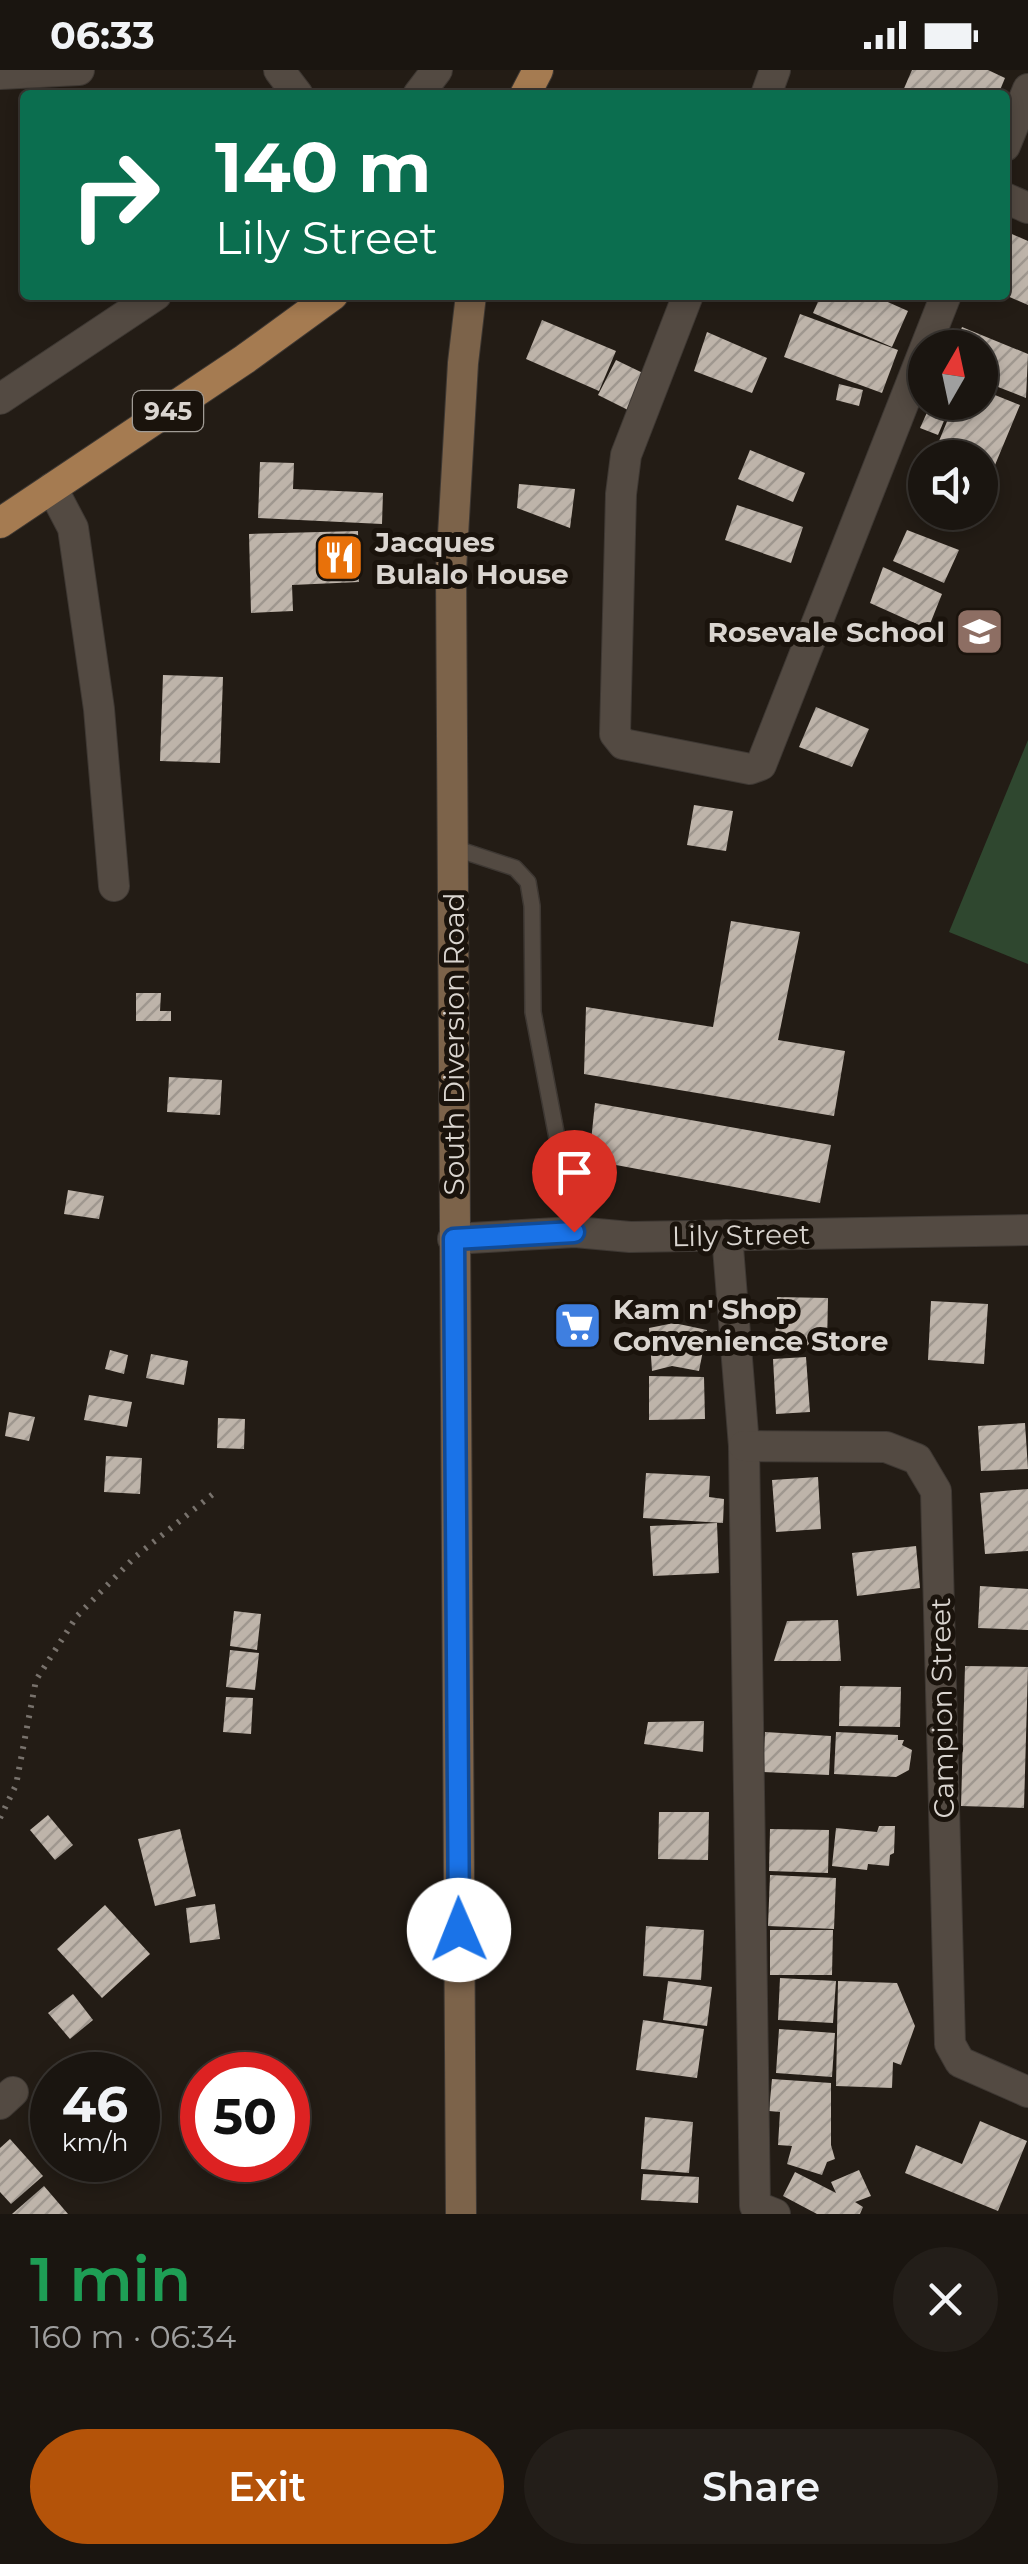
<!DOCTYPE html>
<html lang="en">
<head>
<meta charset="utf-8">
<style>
  :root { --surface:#1a1510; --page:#231e19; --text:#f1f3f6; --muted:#9f9f9f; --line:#383430; --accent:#b45309 }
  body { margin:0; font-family:Montserrat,sans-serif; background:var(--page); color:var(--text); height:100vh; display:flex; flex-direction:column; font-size:38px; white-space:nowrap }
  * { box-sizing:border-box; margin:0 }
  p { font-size:32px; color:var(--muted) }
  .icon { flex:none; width:55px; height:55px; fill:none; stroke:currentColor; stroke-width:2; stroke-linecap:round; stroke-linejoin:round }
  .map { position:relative; height:2144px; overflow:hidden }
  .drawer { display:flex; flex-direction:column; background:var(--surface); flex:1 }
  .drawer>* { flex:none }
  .guide { position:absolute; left:20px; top:20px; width:990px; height:210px; border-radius:10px; box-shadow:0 5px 15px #0003,0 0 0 2px var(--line); background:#0b6e4f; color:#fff; overflow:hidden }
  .needle { width:65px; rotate:9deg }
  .buttons { position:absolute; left:908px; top:260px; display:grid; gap:20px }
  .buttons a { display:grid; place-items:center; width:90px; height:90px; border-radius:50%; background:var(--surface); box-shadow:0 5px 15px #0003,0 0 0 2px var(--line); font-size:50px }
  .speed { position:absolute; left:30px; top:1982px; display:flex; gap:20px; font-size:50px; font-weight:700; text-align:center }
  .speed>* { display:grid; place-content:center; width:130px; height:130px; border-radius:50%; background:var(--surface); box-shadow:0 5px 15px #0003,0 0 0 2px var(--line); line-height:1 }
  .speed small { font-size:25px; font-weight:400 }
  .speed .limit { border:15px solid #d22; background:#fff; color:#111 }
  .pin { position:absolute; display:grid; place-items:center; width:85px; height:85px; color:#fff; margin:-102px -42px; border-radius:50% 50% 50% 0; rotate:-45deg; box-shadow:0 0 10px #0007 }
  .pin .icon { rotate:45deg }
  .me { position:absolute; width:110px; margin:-55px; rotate:359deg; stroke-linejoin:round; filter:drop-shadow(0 0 8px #0008) }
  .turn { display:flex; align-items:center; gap:35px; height:210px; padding:0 30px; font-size:45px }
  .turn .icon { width:130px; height:130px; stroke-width:2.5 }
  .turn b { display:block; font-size:70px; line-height:85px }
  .round { display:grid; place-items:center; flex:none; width:105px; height:105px; border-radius:52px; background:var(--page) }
  .head { display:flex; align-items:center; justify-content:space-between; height:170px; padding:0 30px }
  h1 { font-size:60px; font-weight:600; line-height:75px; color:#1e9e55 }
  .action { display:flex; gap:20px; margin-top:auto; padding:20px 30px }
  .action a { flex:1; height:115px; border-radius:60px; background:var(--accent); color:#fff; font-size:40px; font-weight:600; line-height:115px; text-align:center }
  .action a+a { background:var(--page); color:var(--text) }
  .status { display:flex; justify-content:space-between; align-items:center; height:70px; padding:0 50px; background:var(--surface); direction:ltr }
  .status svg { height:28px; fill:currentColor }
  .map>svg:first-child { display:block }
  .pitch { fill:#2f472f }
  .building { fill:url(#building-hatch) }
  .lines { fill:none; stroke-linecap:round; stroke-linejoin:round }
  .lane-casing { stroke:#3e3833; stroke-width:18 }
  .street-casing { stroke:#3e3833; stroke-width:32 }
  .secondary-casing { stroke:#3e3833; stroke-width:32 }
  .primary-casing { stroke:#3e3833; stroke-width:32 }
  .path { stroke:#78726c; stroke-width:6; stroke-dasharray:2.5 8; stroke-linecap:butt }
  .lane { stroke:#534a42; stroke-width:15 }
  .street { stroke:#534a42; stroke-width:30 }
  .secondary { stroke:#7c634a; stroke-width:30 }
  .primary { stroke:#a57b51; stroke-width:30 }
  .route-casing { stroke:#114b97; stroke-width:25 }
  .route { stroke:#1a73e8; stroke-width:18 }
  .labels { text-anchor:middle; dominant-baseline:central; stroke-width:10; stroke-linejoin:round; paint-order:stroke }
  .shield { fill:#1a130c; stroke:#a09b95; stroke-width:2.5 }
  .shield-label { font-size:25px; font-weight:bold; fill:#dad5d0 }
  .poi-label { font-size:28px; font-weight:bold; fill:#dad5d0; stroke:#1a130c; text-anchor:start }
  .street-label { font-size:28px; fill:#dad5d0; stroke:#1a130c }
</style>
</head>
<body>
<div class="status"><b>06:33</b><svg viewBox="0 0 49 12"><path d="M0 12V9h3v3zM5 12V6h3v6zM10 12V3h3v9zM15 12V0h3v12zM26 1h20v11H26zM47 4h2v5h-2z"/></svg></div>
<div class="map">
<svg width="1028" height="2144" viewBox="0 0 1028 2144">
  <defs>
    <pattern id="building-hatch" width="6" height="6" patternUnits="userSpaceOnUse" patternTransform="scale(2.5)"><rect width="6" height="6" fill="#beb4aa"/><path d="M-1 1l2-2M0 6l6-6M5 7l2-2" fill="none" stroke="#9f978f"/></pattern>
  </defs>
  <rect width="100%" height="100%" fill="#231c15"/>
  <!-- pitch -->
  <path class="pitch" d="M 1028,670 L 1028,894 L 949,862 Z"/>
  <!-- building -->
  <g class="building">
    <path d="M 912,0 L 988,0 L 1005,8 L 998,25 L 905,25 L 902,23 Z"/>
    <path d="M 1005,161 L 1028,171 L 1028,235 L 1005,225 Z"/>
    <path d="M 821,225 L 872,225 L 908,241 L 892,277 L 813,243 Z"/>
    <path d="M 800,244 L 898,280 L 882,323 L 784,287 Z"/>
    <path d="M 542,250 L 616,281 L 599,321 L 526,289 Z"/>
    <path d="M 962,257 L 1028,284 L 1026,328 L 980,310 L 980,278 L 954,278 Z"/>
    <path d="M 707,262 L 767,288 L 752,323 L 694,301 Z"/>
    <path d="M 616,290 L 647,305 L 628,340 L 598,325 Z"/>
    <path d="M 839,314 L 863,320 L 859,336 L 836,330 Z"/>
    <path d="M 980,319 L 1020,335 L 980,431 L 980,388 L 932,388 L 955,332 L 980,332 Z"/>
    <path d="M 929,338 L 946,346 L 938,365 L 920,358 Z"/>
    <path d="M 750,380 L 805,403 L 793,432 L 738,409 Z"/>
    <path d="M 260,392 L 294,393 L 293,419 L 383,423 L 382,454 L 258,448 Z"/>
    <path d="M 519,414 L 575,419 L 570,458 L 517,438 Z"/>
    <path d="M 737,435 L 803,457 L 791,493 L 725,470 Z"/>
    <path d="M 907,460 L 959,480 L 944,513 L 893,491 Z"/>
    <path d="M 358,461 L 359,512 L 292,515 L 293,541 L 251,543 L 249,464 Z"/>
    <path d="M 883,497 L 942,524 L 928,559 L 870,533 Z"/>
    <path d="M 163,605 L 223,607 L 220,693 L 160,691 Z"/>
    <path d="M 816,637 L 869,659 L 852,697 L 799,677 Z"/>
    <path d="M 694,735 L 733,741 L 726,781 L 687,775 Z"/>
    <path d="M 731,851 L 800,862 L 778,970 L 845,981 L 834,1046 L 584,1004 L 586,937 L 713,957 Z"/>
    <path d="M 136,923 L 161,923 L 160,941 L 171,941 L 171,951 L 136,951 Z"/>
    <path d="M 169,1007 L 222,1010 L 220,1045 L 167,1042 Z"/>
    <path d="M 595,1033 L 831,1075 L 820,1133 L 589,1090 Z"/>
    <path d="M 68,1120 L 104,1126 L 99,1149 L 64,1144 Z"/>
    <path d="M 777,1227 L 828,1228 L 827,1276 L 775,1274 Z"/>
    <path d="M 931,1231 L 988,1234 L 984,1294 L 928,1290 Z"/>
    <path d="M 674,1253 L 707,1260 L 699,1301 L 672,1296 L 652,1301 L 649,1258 Z"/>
    <path d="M 110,1280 L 128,1285 L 124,1304 L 105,1299 Z"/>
    <path d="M 151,1284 L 188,1291 L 184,1315 L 146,1308 Z"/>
    <path d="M 806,1287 L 810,1342 L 776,1344 L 773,1289 Z"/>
    <path d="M 649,1306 L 704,1307 L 705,1349 L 649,1350 Z"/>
    <path d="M 89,1325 L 132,1332 L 127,1357 L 84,1350 Z"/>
    <path d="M 9,1342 L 35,1347 L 29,1371 L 5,1366 Z"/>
    <path d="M 218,1348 L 245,1349 L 244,1379 L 217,1378 Z"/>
    <path d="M 1025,1353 L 1028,1399 L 981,1401 L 978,1356 Z"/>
    <path d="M 106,1386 L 142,1388 L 140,1424 L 104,1422 Z"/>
    <path d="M 646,1403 L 710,1406 L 709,1427 L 724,1429 L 723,1453 L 643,1448 Z"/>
    <path d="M 818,1407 L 821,1459 L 776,1462 L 772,1410 Z"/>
    <path d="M 1028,1419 L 1028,1481 L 985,1484 L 980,1423 Z"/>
    <path d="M 717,1453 L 719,1503 L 653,1506 L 650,1456 Z"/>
    <path d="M 916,1476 L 920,1518 L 857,1526 L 852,1483 Z"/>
    <path d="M 980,1516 L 1028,1519 L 1028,1560 L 978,1558 Z"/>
    <path d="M 234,1541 L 261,1544 L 257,1580 L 230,1576 Z"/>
    <path d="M 838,1550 L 841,1591 L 774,1591 L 787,1551 Z"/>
    <path d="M 230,1580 L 259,1583 L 255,1620 L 226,1617 Z"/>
    <path d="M 965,1596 L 1028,1597 L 1024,1738 L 961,1736 Z"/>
    <path d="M 840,1616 L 901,1617 L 900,1657 L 839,1656 Z"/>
    <path d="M 226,1627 L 253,1628 L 251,1664 L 223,1662 Z"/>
    <path d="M 704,1651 L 703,1682 L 644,1674 L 648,1652 Z"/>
    <path d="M 765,1662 L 831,1666 L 829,1705 L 763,1702 Z"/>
    <path d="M 836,1662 L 898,1665 L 898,1670 L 904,1670 L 902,1675 L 912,1680 L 909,1700 L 896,1707 L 834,1704 Z"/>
    <path d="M 659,1742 L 709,1742 L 708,1790 L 658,1789 Z"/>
    <path d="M 48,1745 L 73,1775 L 55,1790 L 30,1760 Z"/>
    <path d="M 879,1756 L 895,1756 L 894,1783 L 890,1785 L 889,1796 L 868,1794 L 867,1800 L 832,1796 L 836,1758 L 877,1762 Z"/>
    <path d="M 180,1759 L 196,1826 L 155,1836 L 138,1769 Z"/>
    <path d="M 770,1759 L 829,1760 L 828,1803 L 769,1801 Z"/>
    <path d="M 770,1805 L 836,1808 L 834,1859 L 768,1856 Z"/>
    <path d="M 215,1834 L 220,1869 L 190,1873 L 186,1838 Z"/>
    <path d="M 105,1835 L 150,1884 L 102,1928 L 57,1879 Z"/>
    <path d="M 646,1856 L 704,1860 L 701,1910 L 643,1906 Z"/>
    <path d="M 770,1860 L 833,1860 L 832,1905 L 770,1905 Z"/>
    <path d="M 780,1908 L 836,1911 L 833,1953 L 778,1950 Z"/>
    <path d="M 668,1911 L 712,1917 L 707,1956 L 663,1950 Z"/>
    <path d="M 838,1911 L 897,1913 L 915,1956 L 901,1995 L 893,1992 L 892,2018 L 836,2016 Z"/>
    <path d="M 73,1924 L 93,1950 L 70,1969 L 48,1943 Z"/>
    <path d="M 643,1950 L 704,1959 L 697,2008 L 636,2000 Z"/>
    <path d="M 779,1959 L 835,1963 L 832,2007 L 776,2003 Z"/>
    <path d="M 772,2009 L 831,2013 L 831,2075 L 835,2089 L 827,2092 L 822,2105 L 787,2094 L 792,2076 L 778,2075 L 780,2042 L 769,2041 Z"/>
    <path d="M 645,2047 L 693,2052 L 689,2103 L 641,2099 Z"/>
    <path d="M 980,2051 L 1027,2071 L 998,2141 L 905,2103 L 916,2075 L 962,2094 Z"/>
    <path d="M 10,2069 L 43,2106 L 11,2134 L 0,2122 L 0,2078 Z"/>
    <path d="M 859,2100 L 871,2126 L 855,2132 L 863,2137 L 860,2144 L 817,2144 L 783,2126 L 795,2102 L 836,2123 L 831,2112 Z"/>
    <path d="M 643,2104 L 699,2107 L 698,2133 L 641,2130 Z"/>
    <path d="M 44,2116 L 68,2144 L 12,2144 Z"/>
  </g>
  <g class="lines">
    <defs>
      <path id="lane" d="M 454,778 L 515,798 L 528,812 L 532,836 L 533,942 L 575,1162"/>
      <g id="street">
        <path d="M 279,0 L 298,25"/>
        <path d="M 0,4 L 79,0"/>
        <path d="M 418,25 L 437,0"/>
        <path d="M 766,25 L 775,0"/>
        <path d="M 1005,76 L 1028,19"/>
        <path d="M 1005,128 L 1028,138"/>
        <path d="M 688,225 L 626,385 L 621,424 L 615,664 L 623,674 L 750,699 L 761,695 L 946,225"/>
        <path d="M 0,329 L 156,225"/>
        <path d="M 52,418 L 73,458 L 99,639 L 114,816"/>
        <path d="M 727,1165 L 744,1376 L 755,2136 L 775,2144"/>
        <path d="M 453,1169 L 575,1162 L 630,1167 L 1028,1160"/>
        <path d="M 744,1376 L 886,1377 L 917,1389 L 936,1421 L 950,1974 L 960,1992 L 1028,2022"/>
        <path d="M 0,2034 L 13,2022"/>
      </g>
      <path id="secondary" d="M 461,2144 L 451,500 L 463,293 L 471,225"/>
      <g id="primary">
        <path d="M 525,25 L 538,0"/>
        <path d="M 0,453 L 245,289 L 333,225"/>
      </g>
    </defs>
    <!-- lane casing -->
    <use href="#lane" class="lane-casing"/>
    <!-- street casing -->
    <use href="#street" class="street-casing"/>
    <!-- secondary casing -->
    <use href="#secondary" class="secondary-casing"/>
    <!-- primary casing -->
    <use href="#primary" class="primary-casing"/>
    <!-- path -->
    <path class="path" d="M 0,1748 L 16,1715 L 36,1610 L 77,1546 L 135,1487 L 218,1420"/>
    <!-- lane -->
    <use href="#lane" class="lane"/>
    <!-- street -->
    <use href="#street" class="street"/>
    <!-- secondary -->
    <use href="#secondary" class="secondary"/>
    <!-- primary -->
    <use href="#primary" class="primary"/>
  </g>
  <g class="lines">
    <defs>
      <path id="route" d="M 459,1860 L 454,1169 L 574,1162"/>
    </defs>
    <!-- route casing -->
    <use href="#route" class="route-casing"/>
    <!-- route -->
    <use href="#route" class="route"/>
  </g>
  <!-- icons -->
  <defs>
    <symbol id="restaurant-square" viewBox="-11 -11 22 22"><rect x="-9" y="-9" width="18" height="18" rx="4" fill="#e8710a" stroke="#1a130c"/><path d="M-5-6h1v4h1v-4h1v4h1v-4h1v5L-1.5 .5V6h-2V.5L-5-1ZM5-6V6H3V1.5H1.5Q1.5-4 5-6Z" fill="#fff"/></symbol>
    <symbol id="school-square" viewBox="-11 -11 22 22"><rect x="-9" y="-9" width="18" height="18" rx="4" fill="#8d6e63" stroke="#1a130c"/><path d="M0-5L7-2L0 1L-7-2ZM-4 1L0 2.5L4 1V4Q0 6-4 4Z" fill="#fff"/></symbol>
    <symbol id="supermarket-square" viewBox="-11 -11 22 22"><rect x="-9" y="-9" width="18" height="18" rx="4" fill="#3f7fe0" stroke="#1a130c"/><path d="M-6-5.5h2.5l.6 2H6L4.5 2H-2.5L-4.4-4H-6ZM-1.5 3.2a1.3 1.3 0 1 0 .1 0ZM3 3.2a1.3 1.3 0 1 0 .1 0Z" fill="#fff"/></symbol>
  </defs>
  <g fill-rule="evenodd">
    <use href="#restaurant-square" x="312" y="460" width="55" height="55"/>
    <use href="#school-square" x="952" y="534" width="55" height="55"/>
    <use href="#supermarket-square" x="550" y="1228" width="55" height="55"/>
  </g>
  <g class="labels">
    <!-- shield labels -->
    <rect class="shield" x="133" y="321" width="70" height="40" rx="8"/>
    <g class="shield-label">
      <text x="168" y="341">945</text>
    </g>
    <!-- poi labels -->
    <g class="poi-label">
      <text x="375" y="472">Jacques<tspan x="375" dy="32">Bulalo House</tspan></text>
      <text x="945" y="562" text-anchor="end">Rosevale School</text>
      <text x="613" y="1239">Kam n' Shop<tspan x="613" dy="32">Convenience Store</tspan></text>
    </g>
    <!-- street labels -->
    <g class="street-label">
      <text transform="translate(454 974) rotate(-90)">South Diversion Road</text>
      <text transform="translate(741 1165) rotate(-1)">Lily Street</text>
      <text transform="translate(942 1638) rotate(-91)">Campion Street</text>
    </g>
  </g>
</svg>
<div class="buttons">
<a><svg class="needle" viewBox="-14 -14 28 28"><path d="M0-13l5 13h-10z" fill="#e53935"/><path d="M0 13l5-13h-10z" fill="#9f9f9f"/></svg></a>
<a><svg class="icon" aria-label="sound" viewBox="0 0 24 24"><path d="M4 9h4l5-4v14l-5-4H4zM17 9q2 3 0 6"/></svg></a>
</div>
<div class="speed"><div>46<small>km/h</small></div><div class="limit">50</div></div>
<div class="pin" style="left:574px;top:1162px;background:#d93025"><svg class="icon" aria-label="arrive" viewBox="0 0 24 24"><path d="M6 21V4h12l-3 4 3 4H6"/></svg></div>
<svg class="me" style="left:459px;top:1860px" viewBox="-20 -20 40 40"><circle r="19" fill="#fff"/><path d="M0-13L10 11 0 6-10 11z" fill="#1a73e8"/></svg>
<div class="guide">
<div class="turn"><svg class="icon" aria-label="right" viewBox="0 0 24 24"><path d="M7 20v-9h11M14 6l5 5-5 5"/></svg><div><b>140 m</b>Lily Street</div></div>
</div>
</div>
<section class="drawer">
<div class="head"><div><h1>1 min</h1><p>160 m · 06:34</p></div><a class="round"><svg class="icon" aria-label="close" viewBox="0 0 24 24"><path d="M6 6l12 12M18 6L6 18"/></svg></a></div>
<div class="action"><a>Exit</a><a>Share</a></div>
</section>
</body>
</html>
